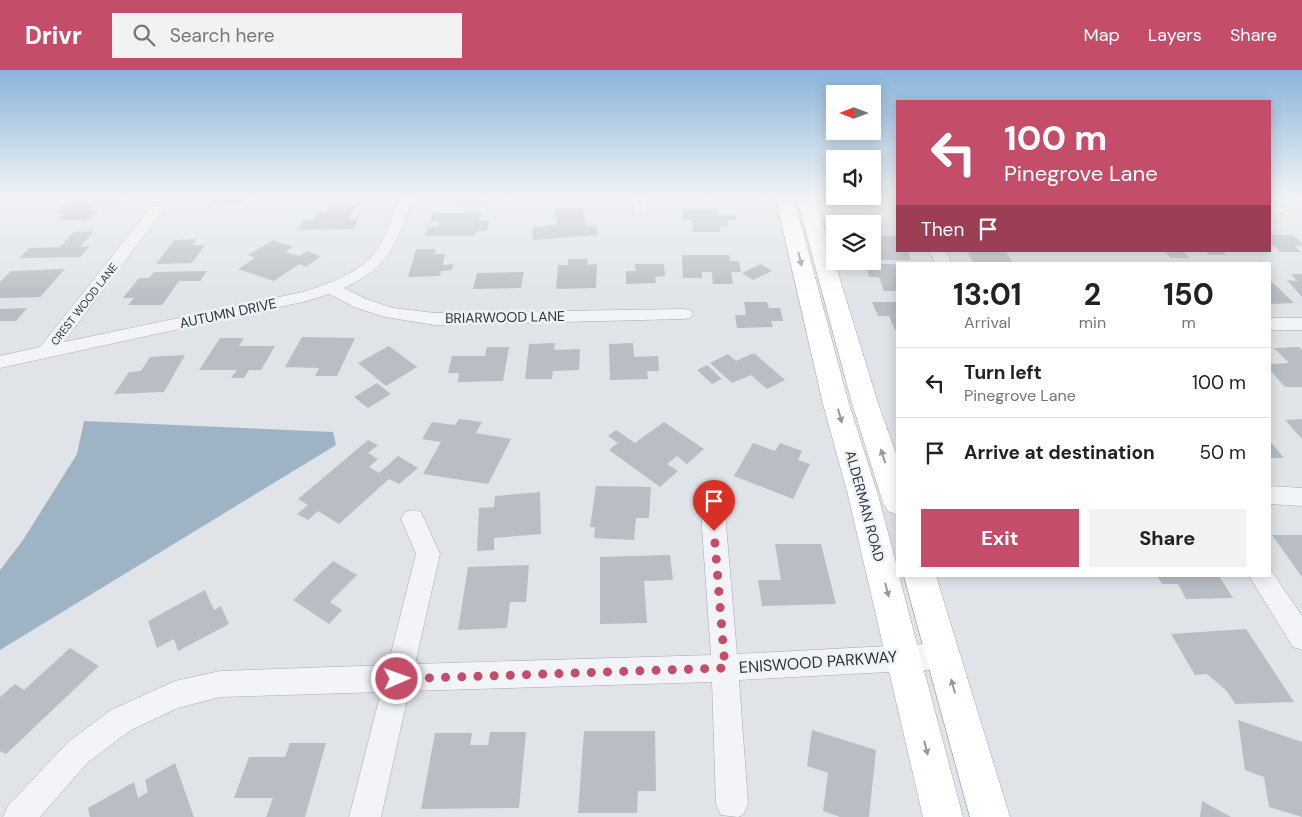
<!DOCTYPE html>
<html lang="en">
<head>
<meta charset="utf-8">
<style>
  :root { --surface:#fff; --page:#f2f2f2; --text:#222; --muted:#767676; --line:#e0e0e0; --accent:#c44e6a }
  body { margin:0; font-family:"DM Sans",sans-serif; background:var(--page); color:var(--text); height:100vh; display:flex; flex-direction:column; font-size:19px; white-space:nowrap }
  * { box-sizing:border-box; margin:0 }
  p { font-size:16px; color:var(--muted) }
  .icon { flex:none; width:28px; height:28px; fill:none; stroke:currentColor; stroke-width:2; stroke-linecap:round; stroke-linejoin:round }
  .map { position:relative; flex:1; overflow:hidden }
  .side { position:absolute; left:896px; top:192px; width:375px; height:315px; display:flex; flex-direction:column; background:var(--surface); border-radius:0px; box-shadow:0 2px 12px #0003 }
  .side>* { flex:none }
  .guide { position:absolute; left:896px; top:30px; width:375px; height:152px; border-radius:0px; box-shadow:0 2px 12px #0003; background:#c44e6a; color:#fff; overflow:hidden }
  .needle { width:32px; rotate:270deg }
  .buttons { position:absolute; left:826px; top:15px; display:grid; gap:10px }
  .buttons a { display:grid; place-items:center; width:55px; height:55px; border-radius:0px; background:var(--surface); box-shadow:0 2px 12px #0003; font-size:25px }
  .pin { position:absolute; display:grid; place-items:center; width:42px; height:42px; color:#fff; margin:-51px -21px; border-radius:50% 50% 50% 0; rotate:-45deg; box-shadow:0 0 5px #0007 }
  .pin .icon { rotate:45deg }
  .me { position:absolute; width:55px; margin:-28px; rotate:88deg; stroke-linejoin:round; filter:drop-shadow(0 0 4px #0008) }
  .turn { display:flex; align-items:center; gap:18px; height:105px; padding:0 25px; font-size:22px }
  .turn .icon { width:65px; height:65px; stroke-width:2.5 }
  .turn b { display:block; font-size:35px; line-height:42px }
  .then { display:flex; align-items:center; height:48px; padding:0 25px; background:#0003; gap:10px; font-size:19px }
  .eta { display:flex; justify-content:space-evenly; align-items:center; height:85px; text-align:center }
  .eta b { font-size:30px; font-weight:700; line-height:35px }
  .primary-button { display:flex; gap:10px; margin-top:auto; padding:10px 25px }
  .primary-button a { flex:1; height:58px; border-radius:0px; background:var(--accent); color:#fff; font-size:20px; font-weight:700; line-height:58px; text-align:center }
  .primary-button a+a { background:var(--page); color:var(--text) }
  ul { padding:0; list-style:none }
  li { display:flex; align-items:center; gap:15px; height:70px; padding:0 25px; border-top:1px solid var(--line) }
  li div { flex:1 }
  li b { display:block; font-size:19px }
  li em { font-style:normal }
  header { display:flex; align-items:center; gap:30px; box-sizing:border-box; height:70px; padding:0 25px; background:var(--accent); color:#fff }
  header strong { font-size:24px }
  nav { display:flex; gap:28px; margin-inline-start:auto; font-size:18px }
  .search { width:350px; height:45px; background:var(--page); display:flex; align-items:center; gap:12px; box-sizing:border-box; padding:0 18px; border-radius:0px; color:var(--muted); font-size:19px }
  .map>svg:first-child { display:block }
  .water { fill:#9eb4c5 }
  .building { fill:#b8bec4 }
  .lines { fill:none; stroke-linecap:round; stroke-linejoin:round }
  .minor-casing { stroke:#a6abb2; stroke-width:1 }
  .major-casing { stroke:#a0a9b3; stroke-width:1 }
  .minor { fill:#f3f4f7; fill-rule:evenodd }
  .major { fill:#fff; fill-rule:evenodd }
  .oneway { fill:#94999e }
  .route { stroke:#c44e6a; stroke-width:9; stroke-dasharray:0 16.2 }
  .labels { text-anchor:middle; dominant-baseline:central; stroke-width:5; stroke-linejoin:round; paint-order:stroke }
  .far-street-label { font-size:11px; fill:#2a333e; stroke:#eff3f6 }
  .street-label { font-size:14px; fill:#2a333e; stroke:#eff3f6 }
  .near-street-label { font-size:16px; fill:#2a333e; stroke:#eff3f6 }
</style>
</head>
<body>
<header>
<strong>Drivr</strong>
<div class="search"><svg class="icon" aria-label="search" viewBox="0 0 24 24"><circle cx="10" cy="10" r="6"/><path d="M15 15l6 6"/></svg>Search here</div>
<nav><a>Map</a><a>Layers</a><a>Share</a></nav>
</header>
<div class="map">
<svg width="1302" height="747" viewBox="0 0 1302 747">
  <rect width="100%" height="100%" fill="#e0e4e8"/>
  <!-- water -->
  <path class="water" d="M 84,351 L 333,362 L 336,375 L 0,580 L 0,500 L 23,470 L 77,384 Z"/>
  <!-- building -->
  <g class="building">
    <path d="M 89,125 L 127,126 L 115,136 L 96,135 L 90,140 L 99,140 L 86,151 L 58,149 L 64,143 L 55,143 L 75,128 L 84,128 Z"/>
    <path d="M 219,125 L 252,125 L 235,136 L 210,131 Z"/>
    <path d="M 324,125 L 361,125 L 359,129 L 321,130 Z"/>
    <path d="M 441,125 L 504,125 L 503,127 L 485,127 L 484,132 L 456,132 L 458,127 L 440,127 Z"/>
    <path d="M 682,125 L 707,125 L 708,129 L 682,130 Z"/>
    <path d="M 329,136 L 356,136 L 349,149 L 358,149 L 354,159 L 298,160 L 303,151 L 313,150 L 317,141 L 327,141 Z"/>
    <path d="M 583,137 L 586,156 L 596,155 L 598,165 L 533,170 L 532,157 L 557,155 L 555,139 Z"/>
    <path d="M 683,139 L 717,139 L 718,145 L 736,145 L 736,150 L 728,150 L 728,156 L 720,156 L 720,162 L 693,162 L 692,150 L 683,150 Z"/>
    <path d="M 482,142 L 479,151 L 489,151 L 487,161 L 477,161 L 475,166 L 424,166 L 428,157 L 438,156 L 440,152 L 430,152 L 433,143 Z"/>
    <path d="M 94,161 L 80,177 L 90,176 L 80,187 L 19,188 L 29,178 L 60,177 L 74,162 Z"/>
    <path d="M 1270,163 L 1273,165 L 1293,165 L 1302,173 L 1302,176 L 1295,176 L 1301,182 L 1280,182 L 1275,176 L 1270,176 Z"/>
    <path d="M 873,166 L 898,166 L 898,181 L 908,181 L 911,190 L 872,190 L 872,178 L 877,178 Z"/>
    <path d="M 197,169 L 193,175 L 205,175 L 192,193 L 156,194 L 174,170 Z"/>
    <path d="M 273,170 L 293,177 L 285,182 L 299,186 L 307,181 L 321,186 L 306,197 L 299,194 L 274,211 L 238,199 L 255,188 L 248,185 Z"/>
    <path d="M 416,179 L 436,179 L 435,184 L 445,184 L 443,195 L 453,194 L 452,200 L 441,201 L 440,206 L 408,207 Z"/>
    <path d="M 967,181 L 1006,181 L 1013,194 L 974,194 Z"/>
    <path d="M 1164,181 L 1183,181 L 1190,188 L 1171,188 Z"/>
    <path d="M 1205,181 L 1223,181 L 1226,185 L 1209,185 Z"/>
    <path d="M 682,185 L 729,185 L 730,191 L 739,191 L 741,202 L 731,202 L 733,214 L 713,214 L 712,202 L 702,202 L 702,208 L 683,208 Z"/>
    <path d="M 568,189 L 588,189 L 587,195 L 597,194 L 596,218 L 556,219 L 558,195 L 568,195 Z"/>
    <path d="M 635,194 L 664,194 L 665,206 L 655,207 L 656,213 L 626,214 L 626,201 L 636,201 Z"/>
    <path d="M 761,194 L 772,201 L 753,210 L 742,203 Z"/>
    <path d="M 865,194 L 898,194 L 898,221 L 884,221 L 879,207 L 869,207 Z"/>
    <path d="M 65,199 L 40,227 L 0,228 L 0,212 L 11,201 Z"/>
    <path d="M 207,201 L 200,211 L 179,211 L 162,235 L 128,235 L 134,228 L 123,228 L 139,208 L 149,208 L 154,202 Z"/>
    <path d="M 524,202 L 521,218 L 473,219 L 477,203 Z"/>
    <path d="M 1291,204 L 1302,204 L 1302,227 L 1287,210 L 1297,211 Z"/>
    <path d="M 1270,210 L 1294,233 L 1270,234 Z"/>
    <path d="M 744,232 L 767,232 L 769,238 L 780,238 L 783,251 L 771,251 L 773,257 L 737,258 L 735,245 L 746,245 Z"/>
    <path d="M 872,232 L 898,232 L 898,260 L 895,260 L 889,246 L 878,246 Z"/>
    <path d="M 27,238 L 16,251 L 0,251 L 0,239 Z"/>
    <path d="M 302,267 L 355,268 L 337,306 L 315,306 L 319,298 L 285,297 Z"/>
    <path d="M 220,268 L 244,268 L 239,276 L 275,276 L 261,300 L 249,300 L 244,308 L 231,308 L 237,300 L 199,300 Z"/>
    <path d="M 555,273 L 554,280 L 580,279 L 579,300 L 553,301 L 552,309 L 525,309 L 529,274 Z"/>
    <path d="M 633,273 L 634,287 L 658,286 L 659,301 L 647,301 L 648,309 L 610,310 L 609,274 Z"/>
    <path d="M 389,276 L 417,297 L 386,316 L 358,293 Z"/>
    <path d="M 487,277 L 509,277 L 503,311 L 458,312 L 459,303 L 448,303 L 452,286 L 485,286 Z"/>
    <path d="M 1299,277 L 1302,280 L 1302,317 L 1285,317 L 1270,300 L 1270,294 L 1289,293 L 1274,278 Z"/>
    <path d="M 754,283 L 785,310 L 767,319 L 751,305 L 732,313 L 710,293 L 728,284 L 736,291 Z"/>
    <path d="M 185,285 L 164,322 L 114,324 L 129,302 L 141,301 L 150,287 Z"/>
    <path d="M 707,295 L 722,309 L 712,314 L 697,300 Z"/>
    <path d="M 377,313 L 391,324 L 368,338 L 354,327 Z"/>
    <path d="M 459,349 L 482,352 L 476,363 L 511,369 L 488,414 L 423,404 L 441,372 L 422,369 L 432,352 L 455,355 Z"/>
    <path d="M 1302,349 L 1302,369 L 1285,350 Z"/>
    <path d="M 664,352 L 704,379 L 687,394 L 677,386 L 667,394 L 678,401 L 660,417 L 609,380 L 618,373 L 608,366 L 616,360 L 635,373 Z"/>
    <path d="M 368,370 L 378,375 L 368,383 L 378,389 L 369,397 L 379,403 L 398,386 L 418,398 L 399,414 L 389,409 L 339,454 L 318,441 L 308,450 L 297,444 L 308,435 L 298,429 Z"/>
    <path d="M 1270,371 L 1284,388 L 1270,388 Z"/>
    <path d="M 753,373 L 775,381 L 780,373 L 802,381 L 798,390 L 810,394 L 793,429 L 734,406 Z"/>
    <path d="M 596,416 L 651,417 L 649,448 L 636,448 L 634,470 L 594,468 L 595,457 L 590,457 Z"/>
    <path d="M 540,422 L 541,464 L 494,468 L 494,480 L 477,481 L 479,438 L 494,437 L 495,426 Z"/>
    <path d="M 1272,465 L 1302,465 L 1302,507 Z"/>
    <path d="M 775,474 L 821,474 L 836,534 L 762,536 L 758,510 L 781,510 Z"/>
    <path d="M 670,485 L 673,510 L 644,511 L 647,553 L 600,554 L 600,487 Z"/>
    <path d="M 333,491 L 357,505 L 330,532 L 342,540 L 329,554 L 293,530 Z"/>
    <path d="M 529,495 L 526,532 L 510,532 L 507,558 L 458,560 L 468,497 Z"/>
    <path d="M 1157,506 L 1219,506 L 1233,528 L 1186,529 L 1178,514 L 1162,514 Z"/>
    <path d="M 205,520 L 214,540 L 221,536 L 229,554 L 178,581 L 174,569 L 157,578 L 148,551 Z"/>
    <path d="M 1246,559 L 1294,632 L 1235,634 L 1227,621 L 1207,604 L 1195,605 L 1171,564 Z"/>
    <path d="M 70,578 L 99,596 L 6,684 L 0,681 L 0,627 L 15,614 L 24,620 Z"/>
    <path d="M 1238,650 L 1302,672 L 1302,747 L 1269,737 L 1264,707 L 1245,700 Z"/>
    <path d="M 812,660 L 876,680 L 869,747 L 840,747 L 823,741 L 828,703 L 807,696 Z"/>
    <path d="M 584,661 L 655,661 L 656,721 L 638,721 L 637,743 L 578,743 Z"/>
    <path d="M 490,662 L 526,662 L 519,738 L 421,739 L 435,663 L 472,663 L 470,675 L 488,675 Z"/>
    <path d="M 290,673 L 326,673 L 305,747 L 266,747 L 273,728 L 234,728 L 249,687 L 285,687 Z"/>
    <path d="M 175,693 L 194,747 L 90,747 L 88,738 L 134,712 L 138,728 L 148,722 L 145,710 Z"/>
    <path d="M 1202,731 L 1231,747 L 1200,747 Z"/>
  </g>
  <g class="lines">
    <defs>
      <g id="minor">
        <path d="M 401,125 L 415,125 C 395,171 394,195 344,218 L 366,229 L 393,238 L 435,243 L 684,239 L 690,240 L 693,244 L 690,248 L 684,249 L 435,255 L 385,247 L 354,237 L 329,224 L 307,231 L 0,298 L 0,286 L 40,277 L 152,136 L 162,136 L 164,139 L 64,272 L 303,222 C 327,214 359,204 375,182 C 387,166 392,143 401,125 Z"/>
        <path d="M 633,125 L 647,125 L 647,142 L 645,145 L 635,145 L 633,142 Z"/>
        <path d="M 1270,130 L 1275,131 L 1285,140 L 1283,143 L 1270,145 Z"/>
        <path d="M 929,181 L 945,181 L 952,194 L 936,194 Z"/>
        <rect x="1270" y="248" width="32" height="12"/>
        <path d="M 1270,416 L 1302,418 L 1302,436 L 1270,434 Z"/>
        <path d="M 713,434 L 721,436 L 725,443 L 737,584 L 944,573 L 954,577 L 958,586 L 954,595 L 944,599 L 739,610 L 748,734 L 743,745 L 738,747 L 721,745 L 716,734 L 712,612 L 409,621 L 381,747 L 349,747 L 381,622 L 220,627 L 178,638 L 131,660 L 87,693 L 40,747 L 3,747 L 8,736 L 67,673 L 111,640 L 175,611 L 220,601 L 388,595 L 416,484 L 401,449 L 405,442 L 413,440 L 421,442 L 440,484 L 415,594 L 711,585 L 701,443 L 705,436 Z"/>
        <path d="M 1270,499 L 1302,546 L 1302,580 L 1293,577 L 1249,506 L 1270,506 Z"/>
      </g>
      <g id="major">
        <path d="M 775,125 L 793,125 L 849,334 L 878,425 L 898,500 L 898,506 L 899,506 L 963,747 L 923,747 L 848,425 L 823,334 Z"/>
        <path d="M 796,125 L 814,125 L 878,333 L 898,389 L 898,445 L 888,441 L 883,433 L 852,333 Z"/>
        <path d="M 904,506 L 936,506 L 1010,747 L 970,747 Z"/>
      </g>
    </defs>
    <!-- minor casing -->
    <use href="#minor" class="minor-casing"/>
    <!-- major casing -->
    <use href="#major" class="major-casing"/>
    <!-- minor -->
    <use href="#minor" class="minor"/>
    <!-- major -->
    <use href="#major" class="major"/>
  </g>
  <!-- one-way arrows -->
  <defs><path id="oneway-solid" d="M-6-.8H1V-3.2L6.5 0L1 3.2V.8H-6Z" transform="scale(1.25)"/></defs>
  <g class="oneway">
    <use href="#oneway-solid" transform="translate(800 189) rotate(76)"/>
    <use href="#oneway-solid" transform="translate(840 346) rotate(74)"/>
    <use href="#oneway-solid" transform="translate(883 386) rotate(-108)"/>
    <use href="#oneway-solid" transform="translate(887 520) rotate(76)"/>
    <use href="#oneway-solid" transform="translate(953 616) rotate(-106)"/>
    <use href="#oneway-solid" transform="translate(926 678) rotate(76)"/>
  </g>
  <!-- sky -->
  <linearGradient id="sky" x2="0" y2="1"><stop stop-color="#8ab4da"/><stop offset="0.55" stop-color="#f1f3f5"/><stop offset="1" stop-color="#f1f3f5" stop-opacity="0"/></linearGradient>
  <rect width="1302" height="229" fill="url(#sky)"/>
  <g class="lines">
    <!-- route -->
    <path class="route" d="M 397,609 L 725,598 L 714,461"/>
  </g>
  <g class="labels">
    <!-- far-street labels -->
    <g class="far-street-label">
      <text transform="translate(84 234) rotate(-52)">CREST WOOD LANE</text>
    </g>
    <!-- street labels -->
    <g class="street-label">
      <text transform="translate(228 243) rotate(-12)">AUTUMN DRIVE</text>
      <text transform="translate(505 247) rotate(-1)">BRIARWOOD LANE</text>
      <text transform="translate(865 436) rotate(75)">ALDERMAN ROAD</text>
    </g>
    <!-- near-street labels -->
    <g class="near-street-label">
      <text transform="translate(818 592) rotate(-4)">ENISWOOD PARKWAY</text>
    </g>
  </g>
</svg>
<div class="buttons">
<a><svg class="needle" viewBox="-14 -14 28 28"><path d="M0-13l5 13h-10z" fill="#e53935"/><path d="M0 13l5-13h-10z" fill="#767676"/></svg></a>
<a><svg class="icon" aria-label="sound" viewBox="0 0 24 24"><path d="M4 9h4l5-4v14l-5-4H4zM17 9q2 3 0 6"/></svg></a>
<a><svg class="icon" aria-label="layers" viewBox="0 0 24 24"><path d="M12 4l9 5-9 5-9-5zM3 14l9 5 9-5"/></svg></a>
</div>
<div class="pin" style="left:714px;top:461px;background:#d93025"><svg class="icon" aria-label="arrive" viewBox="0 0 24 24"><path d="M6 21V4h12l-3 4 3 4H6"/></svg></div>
<svg class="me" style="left:397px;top:609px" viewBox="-20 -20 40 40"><circle r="17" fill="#c44e6a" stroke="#fff" stroke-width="3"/><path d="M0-11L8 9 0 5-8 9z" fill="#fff"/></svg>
<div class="guide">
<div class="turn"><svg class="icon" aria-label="left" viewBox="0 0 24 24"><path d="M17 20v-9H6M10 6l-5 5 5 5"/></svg><div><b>100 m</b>Pinegrove Lane</div></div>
<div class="then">Then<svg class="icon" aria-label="arrive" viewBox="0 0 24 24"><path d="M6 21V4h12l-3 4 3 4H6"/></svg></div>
</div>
<section class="side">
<div class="eta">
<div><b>13:01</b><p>Arrival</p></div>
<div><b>2</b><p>min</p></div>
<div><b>150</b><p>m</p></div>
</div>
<ul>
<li><svg class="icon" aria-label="left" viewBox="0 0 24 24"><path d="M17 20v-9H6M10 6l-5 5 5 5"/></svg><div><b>Turn left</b><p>Pinegrove Lane</p></div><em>100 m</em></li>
<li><svg class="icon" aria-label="arrive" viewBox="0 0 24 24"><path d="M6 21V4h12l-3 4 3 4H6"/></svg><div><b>Arrive at destination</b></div><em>50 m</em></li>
</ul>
<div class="primary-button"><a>Exit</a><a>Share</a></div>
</section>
</div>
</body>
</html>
